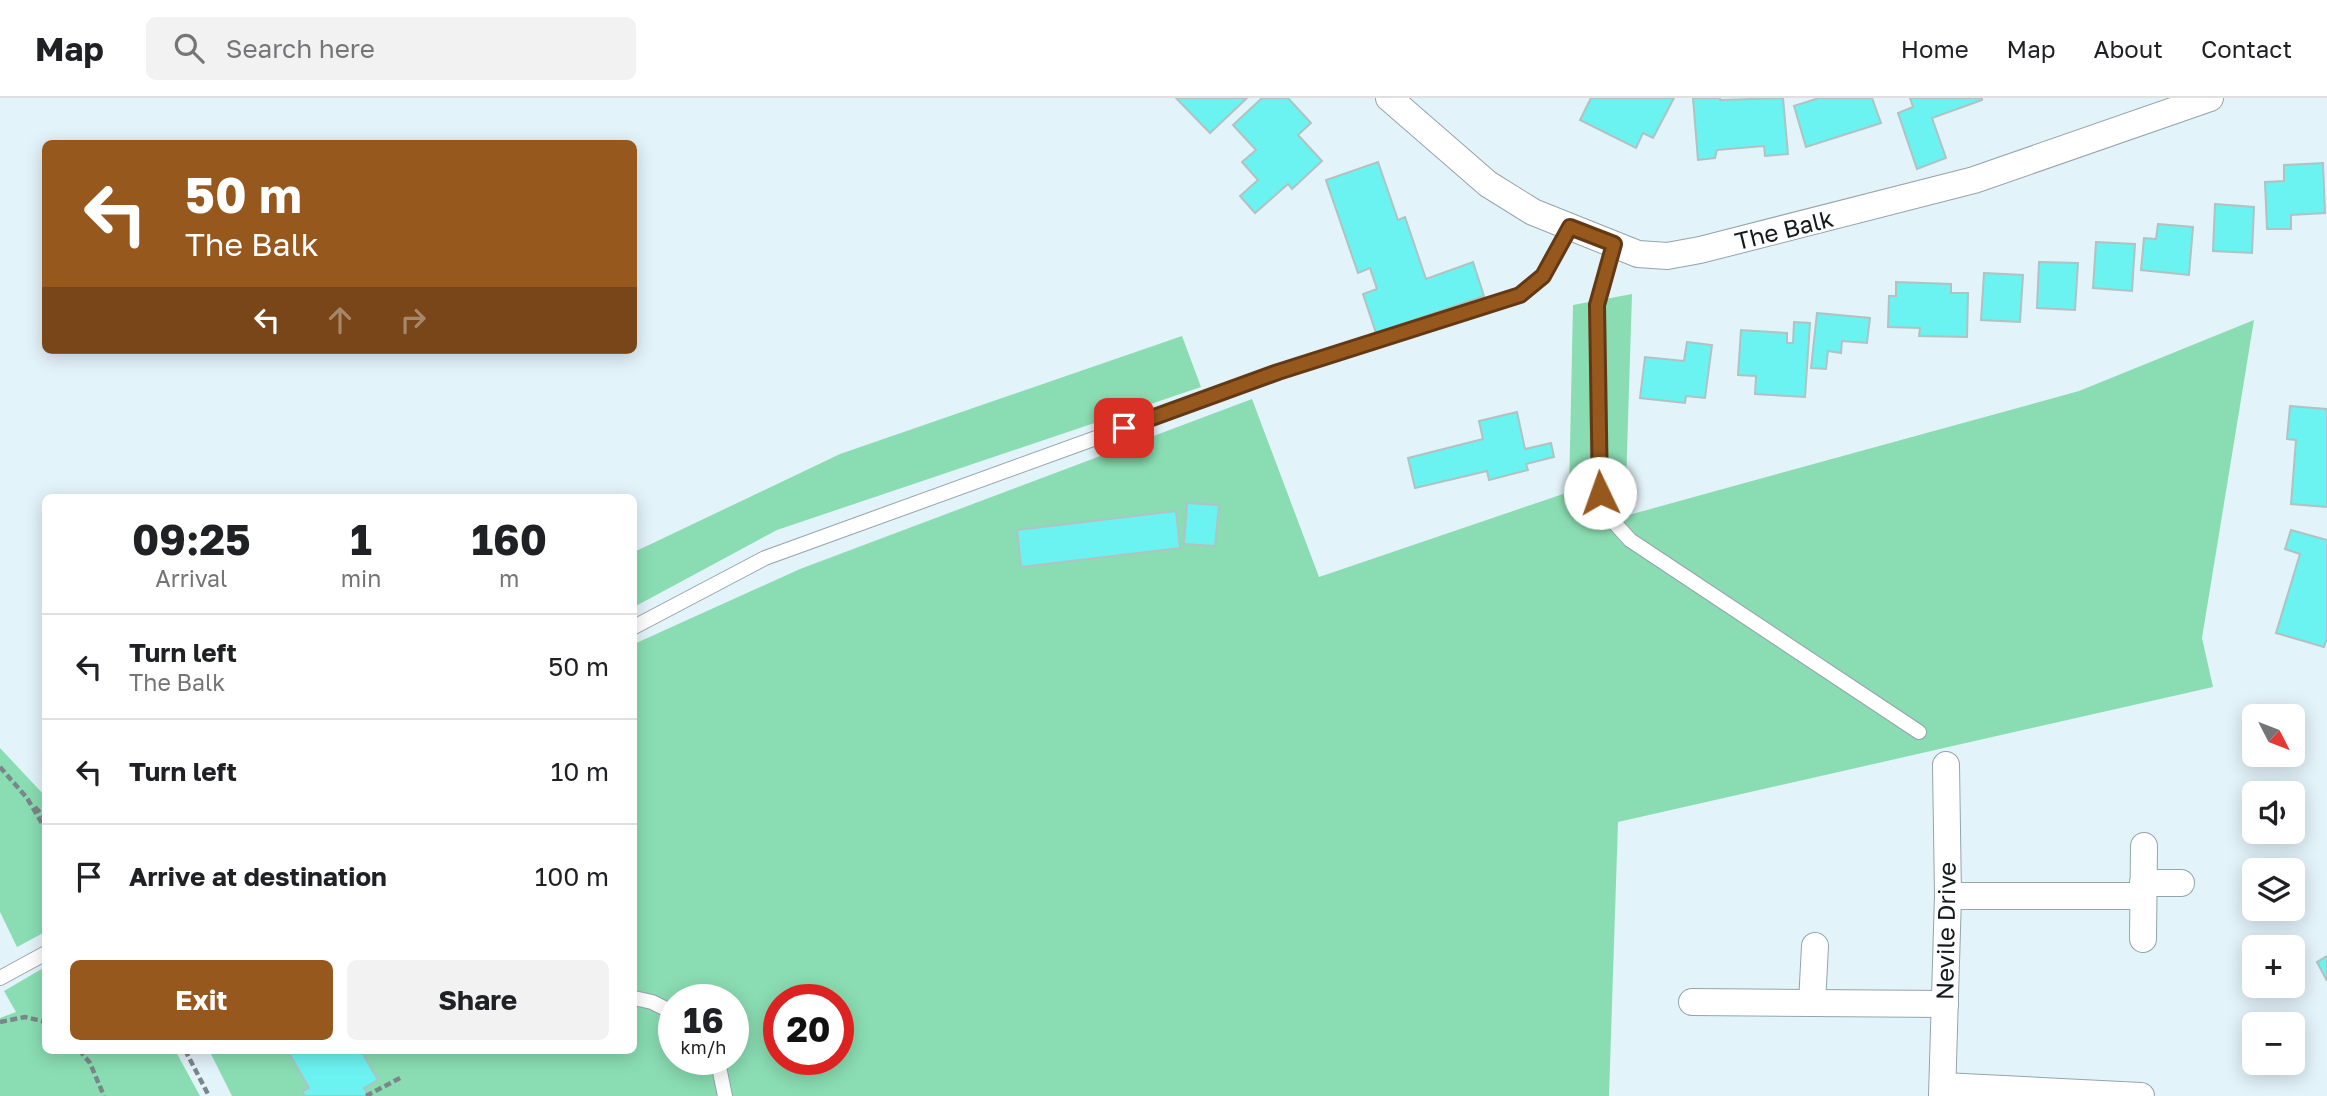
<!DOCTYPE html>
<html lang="en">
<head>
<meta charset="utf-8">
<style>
  :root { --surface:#fff; --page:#f2f2f2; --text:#202124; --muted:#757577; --line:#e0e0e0; --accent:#97581e }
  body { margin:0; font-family:"Golos Text",sans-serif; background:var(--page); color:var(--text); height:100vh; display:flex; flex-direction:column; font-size:26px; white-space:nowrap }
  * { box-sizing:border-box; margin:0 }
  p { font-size:23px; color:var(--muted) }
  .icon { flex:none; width:38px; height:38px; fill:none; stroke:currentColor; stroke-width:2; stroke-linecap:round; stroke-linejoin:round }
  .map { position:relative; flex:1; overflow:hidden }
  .side { position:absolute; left:42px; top:396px; width:595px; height:560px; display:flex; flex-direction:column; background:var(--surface); border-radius:10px; box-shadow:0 4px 18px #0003 }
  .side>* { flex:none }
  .guide { position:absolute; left:42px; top:42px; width:595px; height:214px; border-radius:10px; box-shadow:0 4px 18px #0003; background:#97581e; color:#fff; overflow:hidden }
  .needle { width:46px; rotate:132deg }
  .fabs { position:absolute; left:2242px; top:606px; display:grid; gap:14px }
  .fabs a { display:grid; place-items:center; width:63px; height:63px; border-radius:10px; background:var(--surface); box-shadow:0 4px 18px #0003; font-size:35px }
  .speed { position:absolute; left:658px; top:886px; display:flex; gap:14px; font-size:35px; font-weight:700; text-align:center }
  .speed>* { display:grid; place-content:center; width:91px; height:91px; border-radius:50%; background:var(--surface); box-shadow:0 4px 18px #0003; line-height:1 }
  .speed small { font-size:18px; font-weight:400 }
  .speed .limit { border:10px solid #d22; background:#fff; color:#111 }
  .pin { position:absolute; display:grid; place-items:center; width:60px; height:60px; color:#fff; margin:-30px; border-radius:14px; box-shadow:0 4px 10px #0006 }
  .me { position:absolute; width:77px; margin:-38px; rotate:357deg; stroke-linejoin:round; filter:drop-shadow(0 0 5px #0008) }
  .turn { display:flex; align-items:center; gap:24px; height:147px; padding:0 28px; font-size:32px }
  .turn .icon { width:91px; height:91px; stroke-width:2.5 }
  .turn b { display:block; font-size:49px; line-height:60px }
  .lanes { display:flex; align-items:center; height:66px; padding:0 28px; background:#0003; justify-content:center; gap:35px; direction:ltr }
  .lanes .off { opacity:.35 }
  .eta { display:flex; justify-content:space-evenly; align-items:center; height:119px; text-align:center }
  .eta b { font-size:42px; font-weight:700; line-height:49px }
  .action { display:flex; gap:14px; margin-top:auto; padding:14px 28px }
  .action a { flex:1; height:80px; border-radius:10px; background:var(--accent); color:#fff; font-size:28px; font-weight:700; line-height:80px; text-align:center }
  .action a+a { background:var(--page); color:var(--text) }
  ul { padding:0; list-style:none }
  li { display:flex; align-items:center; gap:21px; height:105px; padding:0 28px; border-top:2px solid var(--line) }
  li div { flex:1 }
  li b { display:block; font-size:26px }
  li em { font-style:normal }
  header { display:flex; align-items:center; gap:42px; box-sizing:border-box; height:98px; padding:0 35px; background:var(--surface); border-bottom:2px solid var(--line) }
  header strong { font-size:33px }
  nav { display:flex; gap:38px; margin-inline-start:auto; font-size:24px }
  .search { width:490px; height:63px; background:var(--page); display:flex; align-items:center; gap:18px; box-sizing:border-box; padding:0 24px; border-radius:10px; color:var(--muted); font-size:26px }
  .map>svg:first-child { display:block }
  .green { fill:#8addb2; fill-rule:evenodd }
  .building { fill:#6bf3f1; stroke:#b0c2c1; stroke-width:2 }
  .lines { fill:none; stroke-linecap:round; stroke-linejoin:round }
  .service-casing { stroke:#95a4ab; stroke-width:16 }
  .minor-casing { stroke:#95a4ab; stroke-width:28 }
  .path { stroke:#7b868a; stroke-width:4.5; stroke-dasharray:7 3.5; stroke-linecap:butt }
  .service { stroke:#fff; stroke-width:14 }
  .minor { stroke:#fff; stroke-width:26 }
  .route-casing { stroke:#623914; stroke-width:18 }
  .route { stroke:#97581e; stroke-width:12 }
  .labels { text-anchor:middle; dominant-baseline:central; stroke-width:5; stroke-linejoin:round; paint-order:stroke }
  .street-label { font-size:24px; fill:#141a1c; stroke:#fdfdfd }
</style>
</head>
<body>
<header>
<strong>Map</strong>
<div class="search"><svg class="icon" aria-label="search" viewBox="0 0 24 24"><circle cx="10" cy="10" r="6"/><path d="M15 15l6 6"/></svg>Search here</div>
<nav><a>Home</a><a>Map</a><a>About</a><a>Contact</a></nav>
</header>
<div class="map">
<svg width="2327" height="998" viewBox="0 0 2327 998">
  <rect width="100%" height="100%" fill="#e3f3fa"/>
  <!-- green -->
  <g class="green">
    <path d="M 1632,196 L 1625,418 L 2079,293 L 2254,222 L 2202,540 L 2213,589 L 1618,724 L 1609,998 L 232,998 L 209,952 L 634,952 L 634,546 L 800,471 L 1252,301 L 1319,479 L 1569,394 L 1573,207 ZM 674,901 L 733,901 L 733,961 L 674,961 ZM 779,901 L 838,901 L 838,961 L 779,961 Z"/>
    <path d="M 1182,238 L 1201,289 L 777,432 L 634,509 L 634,454 L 651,446 L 840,356 Z"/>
    <path d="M 0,650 L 45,698 L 45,834 L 17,849 L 0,814 Z"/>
    <path d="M 45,869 L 46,952 L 175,952 L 200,998 L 0,998 L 0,920 L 16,914 L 4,893 Z"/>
  </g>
  <!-- building -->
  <g class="building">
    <path d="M 1176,0 L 1247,0 L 1210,35 Z"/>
    <path d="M 1262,0 L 1288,0 L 1311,25 L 1298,37 L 1322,63 L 1292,91 L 1288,86 L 1255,115 L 1240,98 L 1258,82 L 1242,64 L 1256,52 L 1233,27 Z"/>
    <path d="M 1591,0 L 1674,0 L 1653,40 L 1643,35 L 1636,50 L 1580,22 Z"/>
    <path d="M 1693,0 L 1720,0 L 1720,2 L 1783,0 L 1788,56 L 1765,58 L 1764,48 L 1717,52 L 1715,60 L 1698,62 Z"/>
    <path d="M 1819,0 L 1872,0 L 1881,25 L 1806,49 L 1794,8 Z"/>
    <path d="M 1910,0 L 1982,0 L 1982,2 L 1932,20 L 1946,60 L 1917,71 L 1898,15 L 1913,9 Z"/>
    <path d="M 1378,64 L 1398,122 L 1405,119 L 1426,181 L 1473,164 L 1484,198 L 1376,235 L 1363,196 L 1377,191 L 1370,170 L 1358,175 L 1326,82 Z"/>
    <path d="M 2323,65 L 2325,115 L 2291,117 L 2291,131 L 2267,131 L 2265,84 L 2284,83 L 2284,67 Z"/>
    <path d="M 2215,106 L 2254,109 L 2252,155 L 2213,153 Z"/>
    <path d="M 2158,126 L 2193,129 L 2189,177 L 2141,172 L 2144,140 L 2156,141 Z"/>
    <path d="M 2096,144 L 2135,146 L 2132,193 L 2093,190 Z"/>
    <path d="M 2039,164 L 2078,165 L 2075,212 L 2037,210 Z"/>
    <path d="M 1984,175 L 2023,177 L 2020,224 L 1981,222 Z"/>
    <path d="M 1896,184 L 1951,186 L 1951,195 L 1968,195 L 1967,239 L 1919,238 L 1920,230 L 1888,229 L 1889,198 L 1896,198 Z"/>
    <path d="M 1817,215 L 1870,220 L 1867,245 L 1842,243 L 1841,255 L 1828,253 L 1826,271 L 1811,270 Z"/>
    <path d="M 1794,224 L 1810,225 L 1805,299 L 1755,296 L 1756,278 L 1738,277 L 1741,232 L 1787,235 L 1787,245 L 1793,245 Z"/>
    <path d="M 1687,244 L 1712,247 L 1705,300 L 1686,298 L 1685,305 L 1640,300 L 1645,259 L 1684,263 Z"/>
    <path d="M 2290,308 L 2327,311 L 2327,409 L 2291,406 L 2296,342 L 2287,341 Z"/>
    <path d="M 1517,314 L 1525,351 L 1551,345 L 1554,359 L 1526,366 L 1528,372 L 1489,382 L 1487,373 L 1415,390 L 1408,360 L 1483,341 L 1479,323 Z"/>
    <path d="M 1187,405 L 1219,407 L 1215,448 L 1184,446 Z"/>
    <path d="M 1176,413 L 1180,450 L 1021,469 L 1017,432 Z"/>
    <path d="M 2291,432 L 2327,442 L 2327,540 L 2324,549 L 2276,535 L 2300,456 L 2285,451 Z"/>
    <path d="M 2327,858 L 2327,883 L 2317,864 Z"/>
    <path d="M 287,952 L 361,952 L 378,982 L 364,990 L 369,998 L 305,998 L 302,993 L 309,990 Z"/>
  </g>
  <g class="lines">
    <defs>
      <g id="service">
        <path d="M 1614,146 L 1597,207 L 1598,368 L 1600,395 L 1611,421 L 1630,442 L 1919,634"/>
        <path d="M 634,529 L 765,460 L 1278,274 L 1520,197 L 1543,178 L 1570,129"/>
        <path d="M 0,880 L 46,855"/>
        <path d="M 634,900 L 652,904 L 674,915"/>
        <path d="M 714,961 L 719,969 L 725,998"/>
      </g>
      <g id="minor">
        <path d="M 1389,0 L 1488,86 L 1533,114 L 1638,156 L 1667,158 L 1700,152 L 1974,82 L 2210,0"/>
        <path d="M 2143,785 L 2181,785"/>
        <path d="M 1948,798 L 2143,798"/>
        <path d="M 2143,841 L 2144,748"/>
        <path d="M 1692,904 L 1945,906"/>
        <path d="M 1812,905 L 1815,848"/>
        <path d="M 1943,988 L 2141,998"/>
        <path d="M 1942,998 L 1948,798 L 1946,667"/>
      </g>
    </defs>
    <!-- service casing -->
    <use href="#service" class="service-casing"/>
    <!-- minor casing -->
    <use href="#minor" class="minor-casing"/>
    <!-- path -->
    <g class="path">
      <path d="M 0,669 L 27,700 L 46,732"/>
      <path d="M 35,709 L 46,721"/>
      <path d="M 0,924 L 25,919 L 46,924"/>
      <path d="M 79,952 L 90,965 L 104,998"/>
      <path d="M 185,952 L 209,998"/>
      <path d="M 366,998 L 402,979"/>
    </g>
    <!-- service -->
    <use href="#service" class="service"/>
    <!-- minor -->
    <use href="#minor" class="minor"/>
  </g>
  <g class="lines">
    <defs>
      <path id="route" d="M 1124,330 L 1278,274 L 1520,197 L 1543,178 L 1570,129 L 1614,146 L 1597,207 L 1600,395"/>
    </defs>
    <!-- route casing -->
    <use href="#route" class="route-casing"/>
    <!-- route -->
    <use href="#route" class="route"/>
  </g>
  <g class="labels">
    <!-- street labels -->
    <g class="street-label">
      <text transform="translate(1784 131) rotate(-14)">The Balk</text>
      <text transform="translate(1945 833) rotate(-89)">Nevile Drive</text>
    </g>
  </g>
</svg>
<div class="fabs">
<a><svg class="needle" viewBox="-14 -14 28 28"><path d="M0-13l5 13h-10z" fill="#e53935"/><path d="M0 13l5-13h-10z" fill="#757577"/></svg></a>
<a><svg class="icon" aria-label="sound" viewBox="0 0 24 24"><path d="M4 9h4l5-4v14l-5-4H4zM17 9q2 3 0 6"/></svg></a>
<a><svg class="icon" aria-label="layers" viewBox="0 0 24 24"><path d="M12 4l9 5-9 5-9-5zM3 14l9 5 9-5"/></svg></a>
<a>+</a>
<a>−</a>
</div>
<div class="speed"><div>16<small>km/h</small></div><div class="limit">20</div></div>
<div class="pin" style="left:1124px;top:330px;background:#d93025"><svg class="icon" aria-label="arrive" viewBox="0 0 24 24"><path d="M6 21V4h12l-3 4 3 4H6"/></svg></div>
<svg class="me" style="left:1600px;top:395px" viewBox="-20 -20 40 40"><circle r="19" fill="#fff"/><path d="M0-13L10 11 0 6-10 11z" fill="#97581e"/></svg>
<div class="guide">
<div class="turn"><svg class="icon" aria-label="left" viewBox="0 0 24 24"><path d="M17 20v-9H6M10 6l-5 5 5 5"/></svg><div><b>50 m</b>The Balk</div></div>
<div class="lanes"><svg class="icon" aria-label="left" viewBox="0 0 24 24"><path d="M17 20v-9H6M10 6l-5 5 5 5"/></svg><svg class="icon off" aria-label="ahead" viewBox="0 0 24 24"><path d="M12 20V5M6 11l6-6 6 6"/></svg><svg class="icon off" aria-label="right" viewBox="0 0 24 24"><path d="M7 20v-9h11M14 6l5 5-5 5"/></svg></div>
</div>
<section class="side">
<div class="eta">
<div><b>09:25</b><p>Arrival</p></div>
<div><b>1</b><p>min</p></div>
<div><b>160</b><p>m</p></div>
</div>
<ul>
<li><svg class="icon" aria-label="left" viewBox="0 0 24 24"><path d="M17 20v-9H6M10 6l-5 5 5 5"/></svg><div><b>Turn left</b><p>The Balk</p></div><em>50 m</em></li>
<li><svg class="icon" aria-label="left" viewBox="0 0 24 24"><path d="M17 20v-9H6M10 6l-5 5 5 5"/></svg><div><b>Turn left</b></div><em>10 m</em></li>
<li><svg class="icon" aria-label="arrive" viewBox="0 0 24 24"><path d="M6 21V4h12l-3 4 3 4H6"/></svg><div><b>Arrive at destination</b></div><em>100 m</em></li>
</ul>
<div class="action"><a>Exit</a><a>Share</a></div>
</section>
</div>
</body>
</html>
